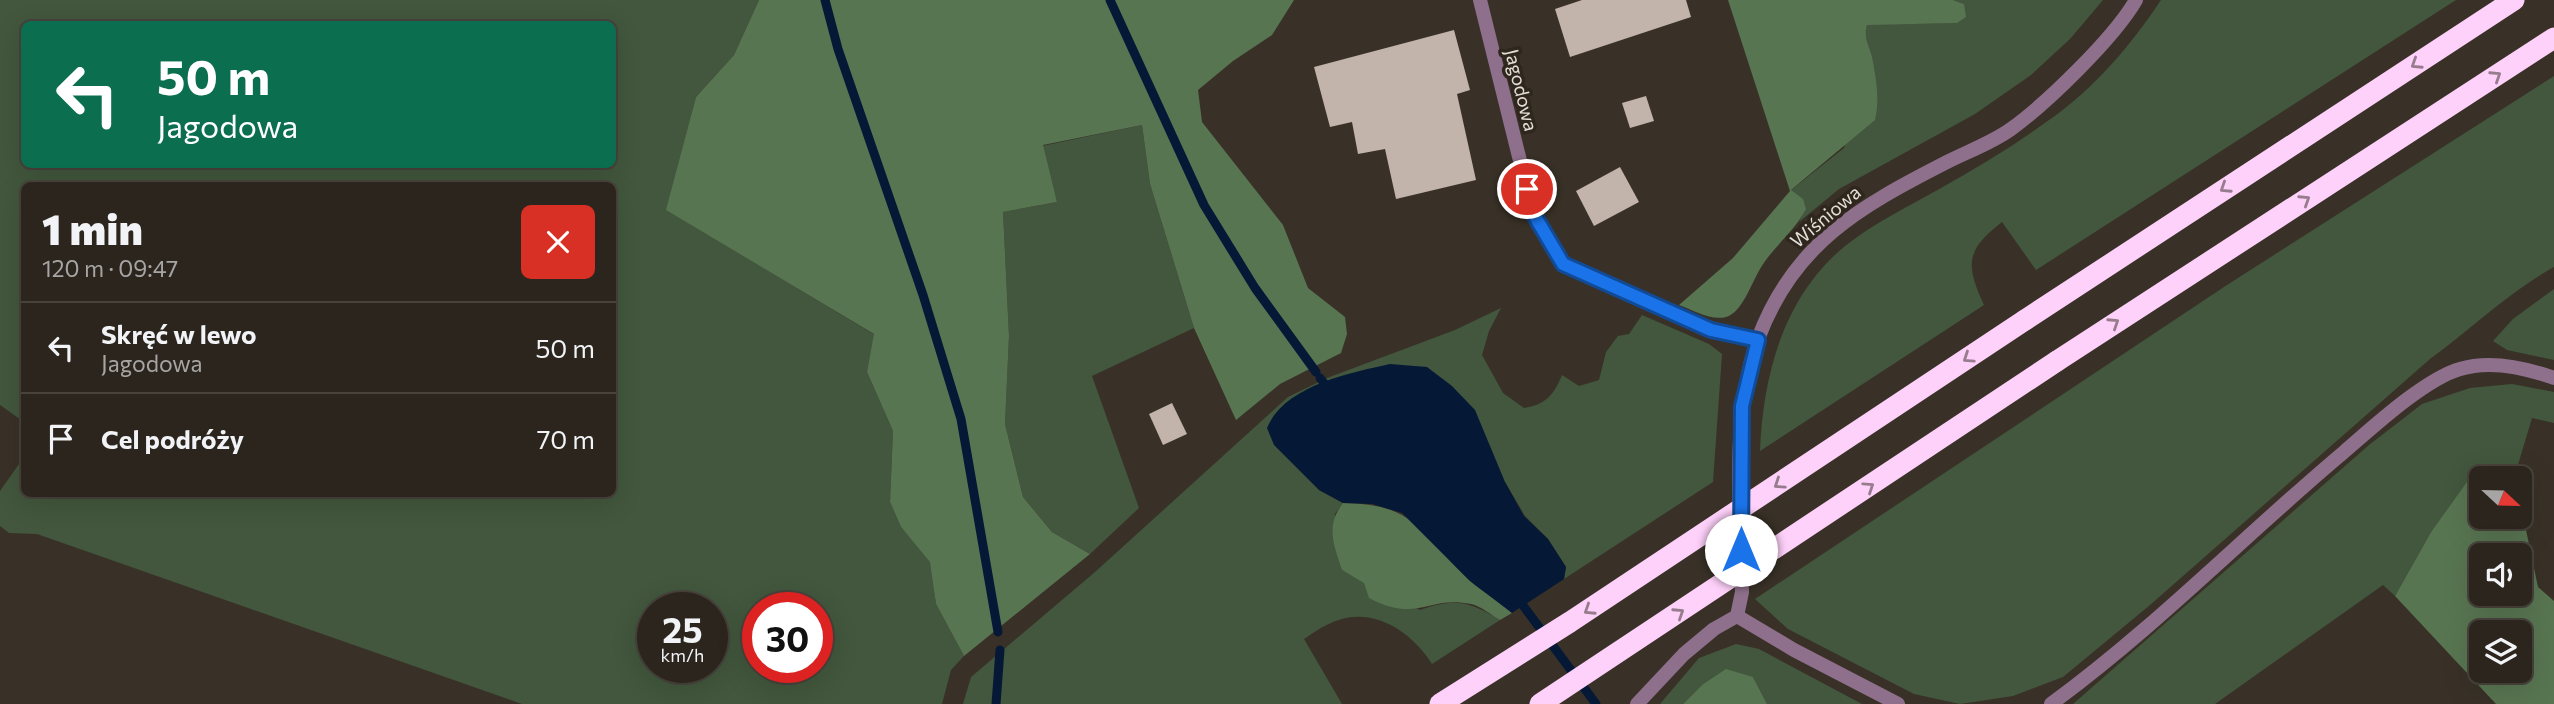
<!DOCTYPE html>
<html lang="pl">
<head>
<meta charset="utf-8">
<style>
  :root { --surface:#2b251d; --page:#37312a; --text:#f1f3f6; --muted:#a6a5a4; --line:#47423b }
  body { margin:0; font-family:Commissioner,sans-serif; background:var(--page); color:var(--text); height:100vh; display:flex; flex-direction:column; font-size:26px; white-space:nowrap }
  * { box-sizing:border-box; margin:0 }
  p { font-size:23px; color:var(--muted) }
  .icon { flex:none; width:38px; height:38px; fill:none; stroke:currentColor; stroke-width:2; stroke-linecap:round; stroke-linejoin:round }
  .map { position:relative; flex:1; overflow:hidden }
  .side { position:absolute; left:21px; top:182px; width:595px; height:315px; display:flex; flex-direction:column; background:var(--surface); border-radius:10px; box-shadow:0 7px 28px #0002,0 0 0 2px var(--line) }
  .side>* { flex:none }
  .top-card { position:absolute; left:21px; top:21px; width:595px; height:147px; border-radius:10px; box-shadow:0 7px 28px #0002,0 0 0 2px var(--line); background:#0b6e4f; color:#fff; overflow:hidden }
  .needle { width:46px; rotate:112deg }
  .controls { position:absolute; left:2469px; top:466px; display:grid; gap:14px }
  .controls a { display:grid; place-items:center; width:63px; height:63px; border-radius:10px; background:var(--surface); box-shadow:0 7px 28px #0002,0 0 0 2px var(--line); font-size:35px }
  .speed { position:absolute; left:637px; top:592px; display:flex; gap:14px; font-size:35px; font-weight:700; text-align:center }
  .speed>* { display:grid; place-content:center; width:91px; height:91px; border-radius:50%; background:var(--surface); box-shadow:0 7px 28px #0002,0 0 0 2px var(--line); line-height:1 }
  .speed small { font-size:18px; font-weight:400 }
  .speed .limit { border:10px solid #d22; background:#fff; color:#111 }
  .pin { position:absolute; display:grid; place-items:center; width:60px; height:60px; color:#fff; margin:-30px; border:4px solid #fff; border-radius:50%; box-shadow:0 2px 7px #0007 }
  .me { position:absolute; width:77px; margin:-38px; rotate:0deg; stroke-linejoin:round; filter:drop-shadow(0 0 5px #0008) }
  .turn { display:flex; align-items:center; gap:24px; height:147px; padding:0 21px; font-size:32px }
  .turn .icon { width:91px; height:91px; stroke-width:2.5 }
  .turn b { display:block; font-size:49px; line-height:60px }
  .round { display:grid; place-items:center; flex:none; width:74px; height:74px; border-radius:10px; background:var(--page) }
  .summary { display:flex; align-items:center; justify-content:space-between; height:119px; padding:0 21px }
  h1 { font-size:42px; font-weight:800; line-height:52px }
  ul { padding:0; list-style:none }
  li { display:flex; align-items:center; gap:21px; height:91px; padding:0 21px; border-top:2px solid var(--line) }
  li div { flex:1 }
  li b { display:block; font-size:26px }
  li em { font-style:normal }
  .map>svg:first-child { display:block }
  .green { fill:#42573d; fill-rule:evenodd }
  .forest { fill:#587551; fill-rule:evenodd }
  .water { fill:#051937 }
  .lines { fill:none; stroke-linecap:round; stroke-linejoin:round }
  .stream { stroke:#051937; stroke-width:9 }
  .building { fill:#c2b3ab }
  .minor { stroke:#8f708c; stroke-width:14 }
  .motorway { stroke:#fed1fa; stroke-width:21 }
  .motorway-bridge { stroke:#fed1fa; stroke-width:21 }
  .oneway { stroke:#967c8c }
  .route-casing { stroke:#114b97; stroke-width:18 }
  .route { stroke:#1a73e8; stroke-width:12 }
  .labels { text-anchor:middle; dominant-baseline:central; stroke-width:7; stroke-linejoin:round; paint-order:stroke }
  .street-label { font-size:19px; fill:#e4dfd9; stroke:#2f271d }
</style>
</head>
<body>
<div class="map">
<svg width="2554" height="704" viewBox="0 0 2554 704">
  <rect width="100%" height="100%" fill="#393127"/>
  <!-- green -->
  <g class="green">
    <path d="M 0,0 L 759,0 L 734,55 L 696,97 L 667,210 L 875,335 L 867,372 L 893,431 L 890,502 L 901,527 L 931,562 L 936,604 L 964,656 L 951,670 L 942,704 L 522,704 L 37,534 L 9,533 L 0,526 L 0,491 L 24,457 L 24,494 L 612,494 L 612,186 L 24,186 L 24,422 L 0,405 ZM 24,24 L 612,24 L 612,164 L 24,164 ZM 653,607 L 712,607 L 712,667 L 653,667 ZM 758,607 L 817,607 L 817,667 L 758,667 Z"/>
    <path d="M 1953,0 L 2103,0 L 2070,39 L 2031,75 L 1975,114 L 1839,189 L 1799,222 L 1805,208 L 1802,199 L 1790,191 L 1844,148 L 1871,54 L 1864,37 L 1867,24 L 1957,23 L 1964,4 Z"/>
    <path d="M 2161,0 L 2456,0 L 2036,270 L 2002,222 C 1966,250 1965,264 1984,305 L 1760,451 C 1763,376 1783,297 1845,246 C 1874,223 1909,206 1941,188 C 1978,167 2015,145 2049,120 C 2093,90 2132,44 2161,0 Z"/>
    <path d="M 2554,76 L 2554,267 C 2507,293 2473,328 2430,359 L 2150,605 L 2063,677 L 2013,696 L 1960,704 L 1914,694 L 1788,629 L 1755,599 L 2227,285 Z"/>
    <path d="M 1142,125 L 1150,184 L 1194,328 L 1092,376 L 1139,508 L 1090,554 L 1052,532 L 1023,497 L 1005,424 L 1009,336 L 1003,212 L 1057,202 L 1042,146 Z"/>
    <path d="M 2554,289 L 2554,360 L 2507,350 L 2493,341 L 2513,319 Z"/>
    <path d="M 1501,308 L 1489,331 L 1482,355 L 1503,393 L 1524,408 C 1545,405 1554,395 1562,375 L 1579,386 L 1599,380 L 1606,352 L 1618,336 L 1629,334 L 1642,315 L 1709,344 L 1722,354 L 1713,482 L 1564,579 L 1566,567 L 1548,539 L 1525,516 L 1505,482 L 1319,490 L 1343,503 L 1335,514 L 1342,570 L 1420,610 C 1456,598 1468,601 1500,620 L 1432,664 C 1412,632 1373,605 1333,622 C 1323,626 1313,633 1304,639 L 1342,704 L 963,704 L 971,677 L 1095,572 L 1288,397 L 1327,378 L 1455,330 Z"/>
    <path d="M 2512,384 L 2554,392 L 2554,423 L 2532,418 L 2514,478 L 2488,478 L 2477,469 L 2431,532 L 2395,596 L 2383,585 L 2215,704 L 2073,704 L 2369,445 L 2422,404 L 2470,388 Z"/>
    <path d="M 1736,644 L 1759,649 L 1862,704 L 1767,704 L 1753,677 L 1702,685 L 1683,704 L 1660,704 L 1699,658 Z"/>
  </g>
  <!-- forest -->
  <g class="forest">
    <path d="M 759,0 L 1294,0 L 1272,35 L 1233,61 L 1198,90 L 1202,122 L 1283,225 L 1308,288 L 1345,317 L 1347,334 L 1341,353 L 1280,384 L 1236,420 L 1194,328 L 1150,184 L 1142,125 L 1043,145 L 1057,202 L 1003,212 L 1009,336 L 1005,424 L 1023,497 L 1052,532 L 1090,554 L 964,656 L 936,604 L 930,562 L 901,527 L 890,502 L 893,431 L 867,372 L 874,334 L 666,210 L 696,97 L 734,55 Z"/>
    <path d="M 1728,0 L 1953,0 L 1964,4 L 1966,17 L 1957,23 L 1867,25 C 1863,39 1869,44 1872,57 C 1876,78 1880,99 1875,120 L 1791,190 L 1803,199 L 1806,209 C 1794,232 1773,247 1760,269 C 1752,282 1742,313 1726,317 C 1711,321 1693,310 1679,305 L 1733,258 L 1790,191 Z"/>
    <path d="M 2477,468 L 2488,478 L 2482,478 L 2482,516 L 2519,516 L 2526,530 L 2538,587 L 2554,601 L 2554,704 L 2496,704 L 2395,596 L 2431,532 ZM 2482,555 L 2520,555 L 2520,593 L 2482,593 ZM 2482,632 L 2520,632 L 2520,670 L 2482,670 Z"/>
    <path d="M 1343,503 C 1417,504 1420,533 1468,579 C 1482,592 1498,600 1512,613 L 1500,620 C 1491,615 1481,606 1471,604 C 1427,595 1418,624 1369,598 L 1364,583 L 1342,570 C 1334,545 1325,526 1343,503 Z"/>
    <path d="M 1726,669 L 1753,677 L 1767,704 L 1683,704 L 1702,685 Z"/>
  </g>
  <!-- water -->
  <path class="water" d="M 1390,364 L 1427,367 L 1452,386 L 1475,410 L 1505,482 L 1524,516 L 1548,539 L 1566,567 L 1564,579 L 1512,613 L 1470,581 L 1402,513 L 1372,504 L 1343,503 L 1319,490 L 1274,445 L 1267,428 C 1284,386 1349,373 1390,364 Z"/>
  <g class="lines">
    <!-- stream -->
    <g class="stream">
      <path d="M 825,0 L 838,49 L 923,295 L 961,419 L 998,632"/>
      <path d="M 1110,0 L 1204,205 L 1255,288 L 1316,372"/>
      <path d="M 1320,378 L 1331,392"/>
      <path d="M 1516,596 L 1596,704"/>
      <path d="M 996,704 L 1000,650"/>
    </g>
  </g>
  <!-- building -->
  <g class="building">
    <path d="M 1582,0 L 1686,0 L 1691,17 L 1570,57 L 1555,9 Z"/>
    <path d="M 1454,30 L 1470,90 L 1457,94 L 1476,180 L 1396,199 L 1385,149 L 1358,154 L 1352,122 L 1330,127 L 1314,67 Z"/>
    <path d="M 1646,96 L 1654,121 L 1630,128 L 1622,103 Z"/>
    <path d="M 1620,167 L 1639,202 L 1594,226 L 1576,191 Z"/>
    <path d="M 1172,403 L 1187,434 L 1163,445 L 1149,414 Z"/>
  </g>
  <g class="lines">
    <!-- minor -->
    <g class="minor">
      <path d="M 1480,0 L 1533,213 L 1563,264 L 1711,330 L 1758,339"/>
      <path d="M 1737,616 L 1794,650 L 1898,704"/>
      <path d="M 1637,704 L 1684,654 L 1714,629 L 1737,616 L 1742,592 C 1740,515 1731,412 1758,339 C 1793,244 1859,207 1945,163 C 1966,152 1992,143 2011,129 C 2047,103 2114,38 2136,0"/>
      <path d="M 2051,704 C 2155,628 2245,535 2344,452 C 2373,427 2425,379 2460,369 C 2489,360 2526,368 2554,378"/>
    </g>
    <!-- motorway -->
    <g class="motorway">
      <path d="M 2025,320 L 2514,0"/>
      <path d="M 2057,361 L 2554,38"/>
    </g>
    <!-- motorway-bridge -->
    <g class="motorway-bridge">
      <path d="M 1440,704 L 1570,622 L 2025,320"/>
      <path d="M 1540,704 L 2057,361"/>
    </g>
  </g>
  <!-- one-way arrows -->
  <defs><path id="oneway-chevron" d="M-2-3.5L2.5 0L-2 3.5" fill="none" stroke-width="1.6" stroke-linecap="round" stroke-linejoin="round" transform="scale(1.75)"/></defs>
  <g class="oneway">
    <use href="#oneway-chevron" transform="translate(2416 64) rotate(147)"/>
    <use href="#oneway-chevron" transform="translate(2496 76) rotate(-33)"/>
    <use href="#oneway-chevron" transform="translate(2225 188) rotate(147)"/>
    <use href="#oneway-chevron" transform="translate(2305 200) rotate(-33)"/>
    <use href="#oneway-chevron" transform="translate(2114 323) rotate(-33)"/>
    <use href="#oneway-chevron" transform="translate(1968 358) rotate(146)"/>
    <use href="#oneway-chevron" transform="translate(1779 484) rotate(146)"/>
    <use href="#oneway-chevron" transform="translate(1869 487) rotate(-34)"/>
    <use href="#oneway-chevron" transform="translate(1589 610) rotate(147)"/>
    <use href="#oneway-chevron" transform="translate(1679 613) rotate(-33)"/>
  </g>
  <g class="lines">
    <defs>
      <path id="route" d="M 1527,189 L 1533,213 L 1563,264 L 1711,330 L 1758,340 L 1742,406 L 1741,550"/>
    </defs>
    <!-- route casing -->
    <use href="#route" class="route-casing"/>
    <!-- route -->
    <use href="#route" class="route"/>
  </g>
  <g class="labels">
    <!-- street labels -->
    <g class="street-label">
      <text transform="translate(1522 90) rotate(76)">Jagodowa</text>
      <text transform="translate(1825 216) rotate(-40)">Wiśniowa</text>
    </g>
  </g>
</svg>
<div class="controls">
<a><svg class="needle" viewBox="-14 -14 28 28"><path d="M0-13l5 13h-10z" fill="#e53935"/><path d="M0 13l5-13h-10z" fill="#a6a5a4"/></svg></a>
<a><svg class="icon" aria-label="sound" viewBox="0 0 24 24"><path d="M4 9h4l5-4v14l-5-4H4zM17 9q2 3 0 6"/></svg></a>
<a><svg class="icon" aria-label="layers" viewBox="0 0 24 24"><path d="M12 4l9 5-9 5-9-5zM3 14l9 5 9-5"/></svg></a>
</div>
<div class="speed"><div>25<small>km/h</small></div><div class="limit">30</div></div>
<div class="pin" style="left:1527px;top:189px;background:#d93025"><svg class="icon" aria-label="arrive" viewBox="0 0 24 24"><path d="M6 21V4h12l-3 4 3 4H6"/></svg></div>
<svg class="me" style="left:1741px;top:550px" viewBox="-20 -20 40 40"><circle r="19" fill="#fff"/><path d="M0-13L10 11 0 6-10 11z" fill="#1a73e8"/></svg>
<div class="top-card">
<div class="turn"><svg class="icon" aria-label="left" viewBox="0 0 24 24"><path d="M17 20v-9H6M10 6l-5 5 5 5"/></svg><div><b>50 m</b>Jagodowa</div></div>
</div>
<section class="side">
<div class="summary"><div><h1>1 min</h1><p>120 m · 09:47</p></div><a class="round" style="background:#d93025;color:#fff"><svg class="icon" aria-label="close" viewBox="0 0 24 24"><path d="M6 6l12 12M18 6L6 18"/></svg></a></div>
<ul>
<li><svg class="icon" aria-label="left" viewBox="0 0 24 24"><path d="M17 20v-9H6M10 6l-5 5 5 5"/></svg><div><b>Skręć w lewo</b><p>Jagodowa</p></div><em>50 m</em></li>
<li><svg class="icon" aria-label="arrive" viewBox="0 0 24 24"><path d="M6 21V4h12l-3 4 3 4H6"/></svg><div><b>Cel podróży</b></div><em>70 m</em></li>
</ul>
</section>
</div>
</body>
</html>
